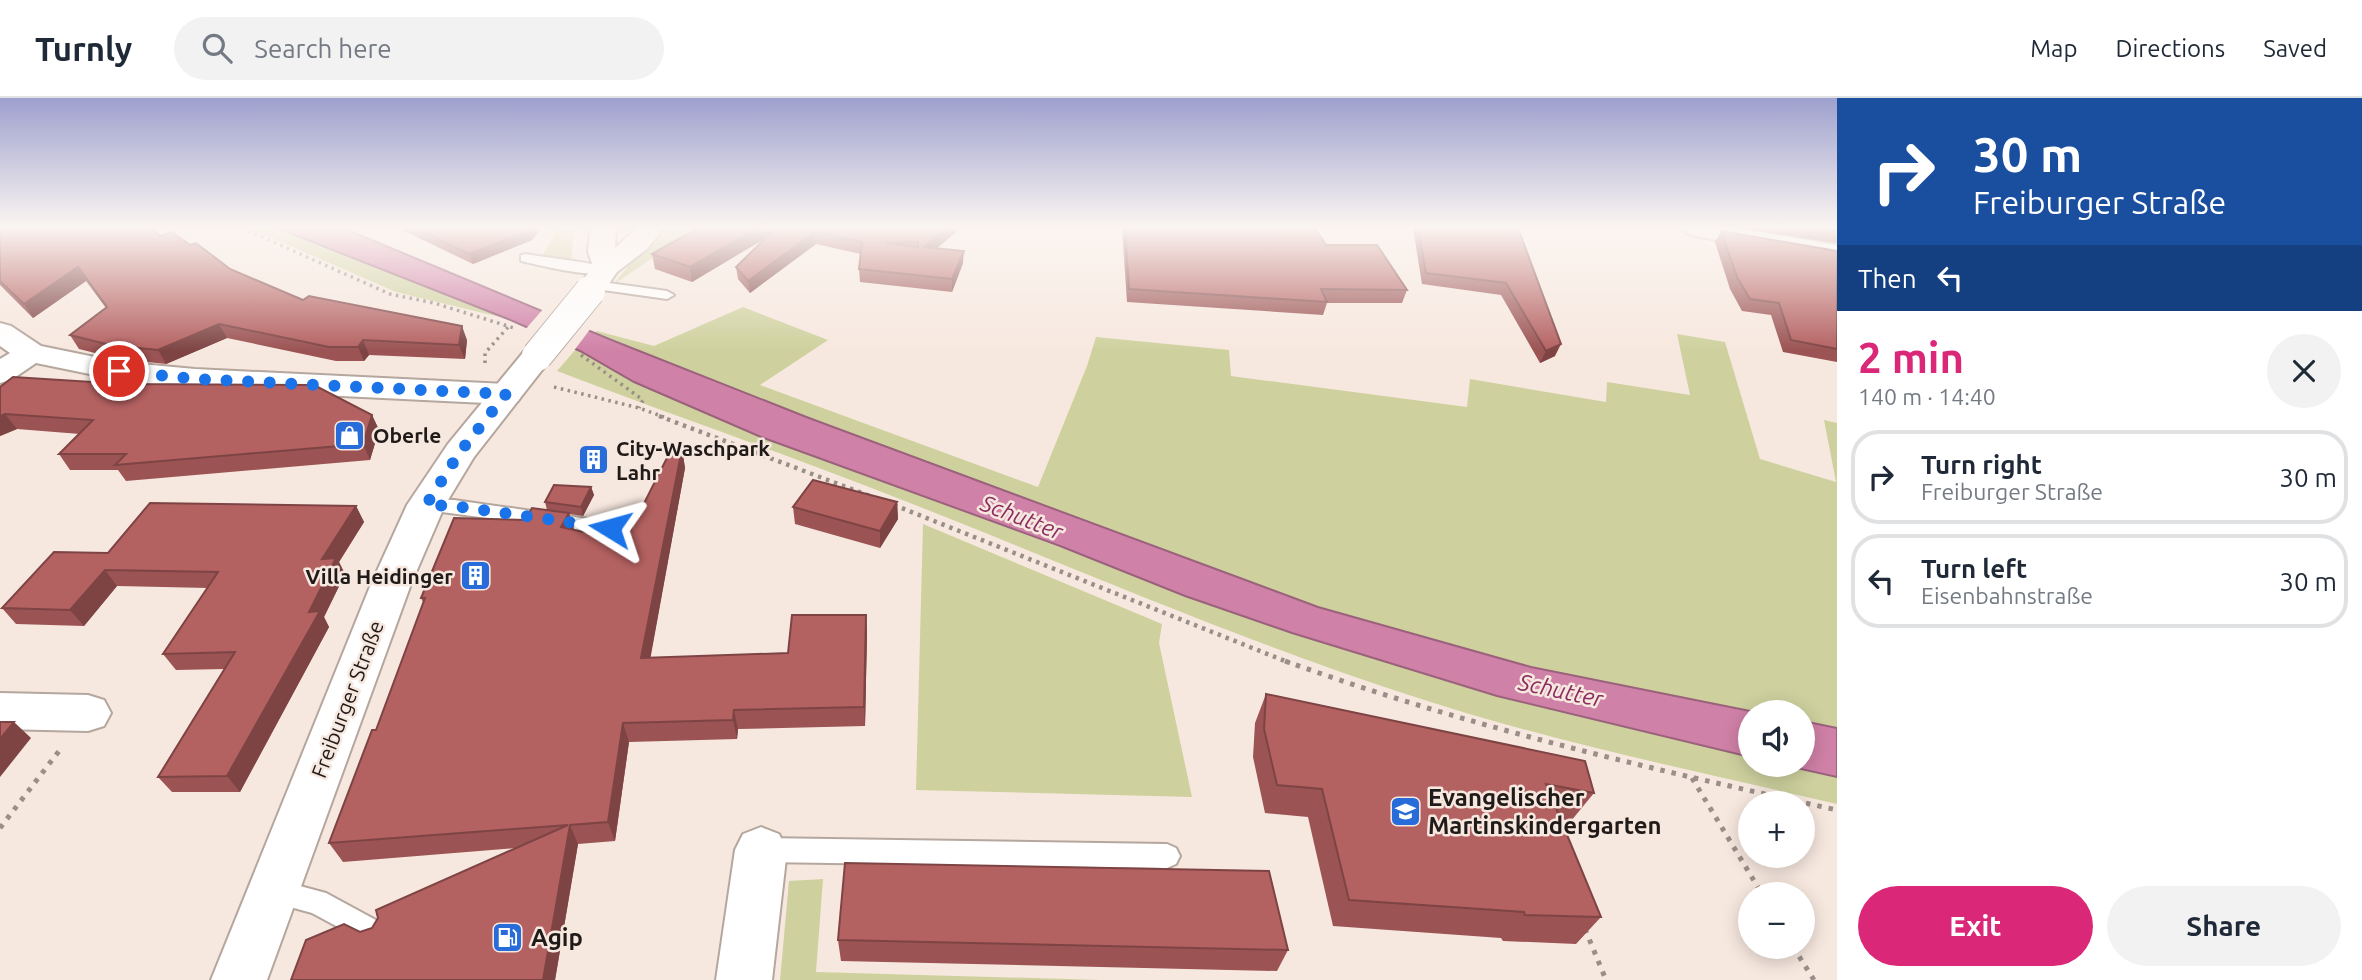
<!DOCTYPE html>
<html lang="en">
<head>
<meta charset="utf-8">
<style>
  :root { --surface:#fff; --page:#f2f2f3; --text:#1f2937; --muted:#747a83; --line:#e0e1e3; --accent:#db2777 }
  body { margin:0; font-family:Ubuntu,sans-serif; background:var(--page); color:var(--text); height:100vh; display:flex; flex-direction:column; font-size:26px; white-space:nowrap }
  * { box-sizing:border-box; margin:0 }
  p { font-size:23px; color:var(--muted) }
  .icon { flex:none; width:38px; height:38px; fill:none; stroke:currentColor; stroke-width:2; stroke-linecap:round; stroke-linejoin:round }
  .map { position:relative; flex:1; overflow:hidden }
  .panel { display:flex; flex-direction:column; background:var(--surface); width:525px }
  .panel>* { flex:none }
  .guide { background:#1a4fa0; color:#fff; overflow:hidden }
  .buttons { position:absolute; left:1738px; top:602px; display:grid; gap:14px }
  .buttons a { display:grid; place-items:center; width:77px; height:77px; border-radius:50%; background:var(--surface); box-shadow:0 4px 18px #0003; font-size:35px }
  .pin { position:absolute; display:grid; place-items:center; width:60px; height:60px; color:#fff; margin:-30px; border:4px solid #fff; border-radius:50%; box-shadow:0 2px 7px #0007 }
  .me { position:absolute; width:77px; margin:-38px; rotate:278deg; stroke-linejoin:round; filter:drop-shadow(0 0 5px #0008) }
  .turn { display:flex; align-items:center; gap:24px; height:147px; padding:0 21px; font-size:32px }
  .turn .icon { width:91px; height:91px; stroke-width:2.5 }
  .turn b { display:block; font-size:49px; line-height:60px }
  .then { display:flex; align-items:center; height:66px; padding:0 21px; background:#0003; gap:14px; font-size:26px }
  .round { display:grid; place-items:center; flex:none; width:74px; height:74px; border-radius:37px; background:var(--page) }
  .headline { display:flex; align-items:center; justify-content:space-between; height:119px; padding:0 21px }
  h1 { font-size:42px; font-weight:600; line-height:52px; color:var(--accent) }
  .button { display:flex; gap:14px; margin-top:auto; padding:14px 21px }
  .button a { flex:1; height:80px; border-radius:42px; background:var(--accent); color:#fff; font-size:28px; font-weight:600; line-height:80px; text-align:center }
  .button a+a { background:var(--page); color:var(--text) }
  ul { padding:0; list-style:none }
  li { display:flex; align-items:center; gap:21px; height:94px; margin:0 14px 10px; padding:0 7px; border:4px solid var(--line); border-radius:28px }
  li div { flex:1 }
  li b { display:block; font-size:26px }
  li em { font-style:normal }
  header { display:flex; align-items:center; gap:42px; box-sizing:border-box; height:98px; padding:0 35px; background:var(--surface); border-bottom:2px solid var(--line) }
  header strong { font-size:33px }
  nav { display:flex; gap:38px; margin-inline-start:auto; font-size:24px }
  .search { width:490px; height:63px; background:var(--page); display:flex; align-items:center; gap:18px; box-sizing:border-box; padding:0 24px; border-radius:38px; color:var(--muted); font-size:26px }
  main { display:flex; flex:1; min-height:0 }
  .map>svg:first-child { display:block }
  .green { fill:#ced19e }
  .water { fill:#d081a7; stroke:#9b627c; stroke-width:2 }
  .pier { fill:#f7e8df }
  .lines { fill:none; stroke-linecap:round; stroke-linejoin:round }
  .lane-casing { stroke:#b5a69e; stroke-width:4 }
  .street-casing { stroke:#b5a69e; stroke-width:4 }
  .secondary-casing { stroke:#b5a69e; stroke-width:4 }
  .primary-casing { stroke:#b5a69e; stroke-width:4 }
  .path-far2 { stroke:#998e88; stroke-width:3.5; stroke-dasharray:2.5 4.5; stroke-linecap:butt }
  .path-far1 { stroke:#998e88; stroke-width:4.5; stroke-dasharray:3.5 5; stroke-linecap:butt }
  .path { stroke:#998e88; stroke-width:5; stroke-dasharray:4.5 7; stroke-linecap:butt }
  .lane { fill:#fff; fill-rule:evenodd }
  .street { fill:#fff; fill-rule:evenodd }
  .secondary { fill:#fff; fill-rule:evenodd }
  .primary { fill:#fff; fill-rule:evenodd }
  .primary-bridge-casing { stroke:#b5a69e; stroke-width:32; stroke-linecap:butt }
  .primary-bridge { stroke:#fff; stroke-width:30 }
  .wall { fill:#9b5353 }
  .shaded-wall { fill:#7e4444 }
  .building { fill:#b46161; stroke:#7e4444; stroke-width:2; fill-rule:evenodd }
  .route { stroke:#1a73e8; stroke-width:12; stroke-dasharray:0 21.6 }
  .labels { text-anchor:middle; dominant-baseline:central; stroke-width:5; stroke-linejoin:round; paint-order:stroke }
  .poi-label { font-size:21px; font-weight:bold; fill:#201b18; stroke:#f7e8df; text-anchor:start }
  .street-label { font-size:21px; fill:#201b18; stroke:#f7e8df }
  .water-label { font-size:23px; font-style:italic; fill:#8b2d61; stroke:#f7e8df }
  .near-poi-label { font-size:24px; font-weight:bold; fill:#201b18; stroke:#f7e8df; text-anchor:start }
</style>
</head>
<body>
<header>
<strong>Turnly</strong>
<div class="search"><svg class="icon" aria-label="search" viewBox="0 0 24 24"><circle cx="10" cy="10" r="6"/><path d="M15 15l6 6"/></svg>Search here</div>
<nav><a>Map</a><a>Directions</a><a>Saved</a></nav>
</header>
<main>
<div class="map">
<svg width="1837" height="882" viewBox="0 0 1837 882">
  <rect width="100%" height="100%" fill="#f7e8df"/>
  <!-- green -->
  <g class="green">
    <path d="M 249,130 L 277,130 L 508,221 L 396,194 Z"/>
    <path d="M 558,130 L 574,132 L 571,163 L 542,159 Z"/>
    <path d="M 657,132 L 691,134 L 614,186 Z"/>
    <path d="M 743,209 L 828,242 L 760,287 L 1038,389 L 1087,268 L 1096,239 L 1229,252 L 1231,278 L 1467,309 L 1470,281 L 1606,304 L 1607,284 L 1690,297 L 1677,236 L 1725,244 L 1760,361 L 1836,384 L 1824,322 L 1837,325 L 1837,630 L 1803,623 L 1802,614 L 1755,614 L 1531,569 L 1318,509 L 809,320 L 594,235 L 597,233 L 654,248 Z"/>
    <path d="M 576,251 L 634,284 L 761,339 L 1292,535 L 1497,598 L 1750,659 L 1750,667 L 1783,667 L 1837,679 L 1837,706 C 1696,673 1553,644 1415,599 C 1229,539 1051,459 869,389 C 766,349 661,313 557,273 Z"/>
    <path d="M 923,426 L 1162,526 L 1159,545 L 1192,699 L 916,692 Z"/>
    <path d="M 823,781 L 816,874 L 1101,882 L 780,882 L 789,783 Z"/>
  </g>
  <!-- water -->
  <g class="water">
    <path d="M 277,130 L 343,130 L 609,241 L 809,320 L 1318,509 L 1531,569 L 1755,614 L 1750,614 L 1750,659 L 1497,598 L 1292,535 L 1185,498 L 1060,448 L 761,339 L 634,284 L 580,253 L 508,221 Z"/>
    <path d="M 1803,623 L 1837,630 L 1837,679 L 1783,667 L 1802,667 Z"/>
  </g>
  <!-- pier -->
  <path class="pier" d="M 544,210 L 591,230 L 573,254 L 524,233 Z"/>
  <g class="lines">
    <defs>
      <g id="lane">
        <path d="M 526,156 C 540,159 606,166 612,171 C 597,183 540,167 521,163 L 521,157 Z"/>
        <path d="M 594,183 L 667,193 L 674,197 L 667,201 L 589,190 L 589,184 Z"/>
        <path d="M 426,401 L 454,402 L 610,424 L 620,430 L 610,436 L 419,411 L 417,407 Z"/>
        <path d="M 762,740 L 1167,746 L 1176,750 L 1180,758 L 1176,766 L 1167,770 L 762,764 L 753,760 L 749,752 L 753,744 Z"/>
        <path d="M 274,781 L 326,795 L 385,827 L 389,836 L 385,845 L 375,849 L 312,815 L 265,802 L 261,793 L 265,784 Z"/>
      </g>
      <g id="street">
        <path d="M 0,225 L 11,228 L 41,248 L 119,264 L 195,271 L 506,286 L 518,289 L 522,296 L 518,303 L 506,306 L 195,291 L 119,282 L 36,265 L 11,282 L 0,285 L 0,261 L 10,255 L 0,248 Z"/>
        <path d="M 0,595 L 88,597 L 104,602 L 111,615 L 104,628 L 88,633 L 0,631 Z"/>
        <path d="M 761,729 L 779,736 L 787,752 L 772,882 L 716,882 L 735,752 L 743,736 Z"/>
      </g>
      <path id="secondary" d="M 1682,130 L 1738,130 L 1837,147 L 1837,163 L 1695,138 L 1686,135 Z"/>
      <g id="primary">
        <path d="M 590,130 L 616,130 L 615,150 L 637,130 L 664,130 L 647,151 L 617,174 L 600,199 L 590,202 L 580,199 L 576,193 L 593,168 L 588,154 Z"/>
        <path d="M 537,249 L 548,251 L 553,258 L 474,359 L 445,407 L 411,486 L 267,882 L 211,882 L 371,486 L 407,407 L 448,346 L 526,251 Z"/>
      </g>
    </defs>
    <!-- lane casing -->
    <use href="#lane" class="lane-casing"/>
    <!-- street casing -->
    <use href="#street" class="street-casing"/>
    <!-- secondary casing -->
    <use href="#secondary" class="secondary-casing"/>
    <!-- primary casing -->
    <use href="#primary" class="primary-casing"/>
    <!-- path-far2 -->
    <g class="path-far2">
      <path d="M 242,130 L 390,196 L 434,205 L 514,230"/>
      <path d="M 581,257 L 643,302 L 639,310"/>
      <path d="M 485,265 L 485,255 L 509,228"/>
      <path d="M 554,289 L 639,310 L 664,319"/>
    </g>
    <!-- path-far1 -->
    <g class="path-far1">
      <path d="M 659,318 L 870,398"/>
      <path d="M 894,407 L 1290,565"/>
    </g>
    <!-- path -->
    <g class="path">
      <path d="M 1285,563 C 1465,628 1650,671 1837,712"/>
      <path d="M 1692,680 L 1762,796"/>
      <path d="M 0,730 L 59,653"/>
      <path d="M 1585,831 L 1606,882"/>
      <path d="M 1793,849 L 1814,882"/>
    </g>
    <!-- lane -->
    <use href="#lane" class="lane"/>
    <!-- street -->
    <use href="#street" class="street"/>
    <!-- secondary -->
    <use href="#secondary" class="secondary"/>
    <!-- primary -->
    <use href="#primary" class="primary"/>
    <defs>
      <path id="primary-bridge" d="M 537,258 L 590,193"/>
    </defs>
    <!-- primary-bridge casing -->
    <use href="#primary-bridge" class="primary-bridge-casing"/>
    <!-- primary-bridge -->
    <use href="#primary-bridge" class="primary-bridge"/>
  </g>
  <!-- wall -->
  <g class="wall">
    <path d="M 0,130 L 160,138 L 190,147 L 230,171 L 303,202 L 467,242 L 465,261 L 369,257 L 364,263 L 336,263 L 227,240 L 166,266 L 119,261 L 79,251 L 70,237 L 106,210 L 86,183 L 33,220 L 0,187 Z"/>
    <path d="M 398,130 L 541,130 L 532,142 L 473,166 Z"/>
    <path d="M 698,130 L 961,130 L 937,150 L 963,165 L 952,194 L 860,184 L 859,171 L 861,156 L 816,146 L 750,195 L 738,181 L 736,169 L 766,139 L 692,184 L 655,171 L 652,156 Z"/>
    <path d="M 1122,130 L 1315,130 L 1326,147 L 1407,192 L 1402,205 L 1327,205 L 1323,217 L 1127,204 Z"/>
    <path d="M 1413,130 L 1518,130 L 1555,258 L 1540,265 L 1501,197 L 1422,186 Z"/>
    <path d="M 1737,130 L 1837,130 L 1837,145 Z"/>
    <path d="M 1721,133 L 1837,153 L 1837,264 L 1783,254 L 1771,217 L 1742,213 L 1730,191 L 1715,144 Z"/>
    <path d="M 13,279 L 372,317 L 379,332 L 370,362 L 126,383 L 118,372 L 70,372 L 59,356 L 80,336 L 17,331 L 0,338 Z"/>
    <path d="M 682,351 L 685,370 L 650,560 L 788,555 L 866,517 L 867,536 L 865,628 L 738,631 L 737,641 L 629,644 L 615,743 L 578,746 L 555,882 L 291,882 L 360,834 L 372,830 L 516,750 L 343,764 L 329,745 L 376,632 L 423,504 L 421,500 L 525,422 L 547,412 L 545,404 L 591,389 L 594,397 L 583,418 L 569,416 L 574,432 L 625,443 Z"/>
    <path d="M 897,404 L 898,421 L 880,450 L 795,426 L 793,409 Z"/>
    <path d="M 356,408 L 364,424 L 339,464 L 345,476 L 324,519 L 329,529 L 240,694 L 172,694 L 158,679 L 225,571 L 176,572 L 163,556 L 208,490 L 117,488 L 84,528 L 16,526 L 2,510 L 108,455 Z"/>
    <path d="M 1266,596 L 1594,695 L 1571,723 L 1561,721 L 1601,819 L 1576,846 L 1503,843 L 1501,840 L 1333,828 L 1308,719 L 1265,715 L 1253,659 L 1255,625 Z"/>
    <path d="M 838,842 L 1288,852 L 1277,873 L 841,863 Z"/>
  </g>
  <!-- shaded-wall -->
  <g class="shaded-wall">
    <path d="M 531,130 L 541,130 L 532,142 L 473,166 L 469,156 Z"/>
    <path d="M 757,130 L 775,130 L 776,134 L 692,184 L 690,169 Z"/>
    <path d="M 947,130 L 961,130 L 924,161 L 924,149 Z"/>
    <path d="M 815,134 L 816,146 L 750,195 L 748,183 Z"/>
    <path d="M 964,153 L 963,165 L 952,194 L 952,181 Z"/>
    <path d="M 78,169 L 86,183 L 33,220 L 24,206 Z"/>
    <path d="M 219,226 L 227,240 L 166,266 L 158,252 Z"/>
    <path d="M 462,228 L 467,242 L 465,261 L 459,247 Z"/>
    <path d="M 363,242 L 369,257 L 364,263 L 358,249 Z"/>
    <path d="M 1561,246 L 1555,258 L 1540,265 L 1546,253 Z"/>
    <path d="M 5,316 L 17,331 L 0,338 L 0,318 Z"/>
    <path d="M 372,317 L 379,332 L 370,362 L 363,346 Z"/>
    <path d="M 682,351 L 685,370 L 647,579 L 641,560 Z"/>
    <path d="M 591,389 L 594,397 L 583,418 L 581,409 Z"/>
    <path d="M 897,404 L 898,421 L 880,450 L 880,433 Z"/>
    <path d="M 356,408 L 364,424 L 339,464 L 345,476 L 324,519 L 329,529 L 240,694 L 227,678 L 309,514 L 322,461 Z"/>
    <path d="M 569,415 L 575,434 L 561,429 Z"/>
    <path d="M 105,472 L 117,488 L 84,528 L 70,512 Z"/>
    <path d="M 866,517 L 867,536 L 865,628 L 864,609 Z"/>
    <path d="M 734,612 L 738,631 L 737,641 L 733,622 Z"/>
    <path d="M 14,624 L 31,640 L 0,679 L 0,641 Z"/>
    <path d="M 623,625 L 629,644 L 615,743 L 608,724 Z"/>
    <path d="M 570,727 L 578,746 L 555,882 L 543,882 Z"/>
  </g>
  <!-- building -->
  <g class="building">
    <path d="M 0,130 L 152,130 L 160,138 L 172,134 L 190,147 L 196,145 L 230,171 L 303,202 L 309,198 L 462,228 L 459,247 L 363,242 L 358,249 L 329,249 L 219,226 L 158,252 L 110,247 L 70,237 L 107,209 L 78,169 L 24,206 L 0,183 Z"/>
    <path d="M 415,130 L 531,130 L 529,132 L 469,156 Z"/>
    <path d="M 698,130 L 757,130 L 690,169 L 652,156 Z"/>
    <path d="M 776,130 L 947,130 L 924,149 L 964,153 L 952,181 L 859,171 L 862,144 L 815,134 L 748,183 L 736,169 ZM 918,144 L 918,149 L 886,145 Z"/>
    <path d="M 1125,130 L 1315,130 L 1326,147 L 1377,147 L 1407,192 L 1321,191 L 1327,204 L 1129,191 Z"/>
    <path d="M 1418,130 L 1518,130 L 1561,246 L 1546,253 L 1506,185 L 1426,175 Z"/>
    <path d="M 1817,130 L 1837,130 L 1837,133 Z"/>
    <path d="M 1721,133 L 1837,153 L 1837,251 L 1791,242 L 1779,205 L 1750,201 L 1737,179 Z"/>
    <path d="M 13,279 L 124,286 L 314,287 L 372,317 L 363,346 L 115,367 L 126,356 L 59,356 L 93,322 L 5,316 L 0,318 L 0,289 Z"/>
    <path d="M 673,348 L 682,351 L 641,560 L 788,555 L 792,517 L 866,517 L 864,609 L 734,612 L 733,622 L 623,625 L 608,724 L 570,727 L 543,882 L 291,882 L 306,842 L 344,826 L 360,834 L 372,830 L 378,820 L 376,812 L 568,727 L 329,745 L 372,632 L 376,632 L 425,500 L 421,500 L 454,420 L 525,422 L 532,410 L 569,415 L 561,429 L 625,443 Z"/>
    <path d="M 813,382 L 897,404 L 880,433 L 793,409 Z"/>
    <path d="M 554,387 L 591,389 L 581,409 L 545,404 Z"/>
    <path d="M 150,405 L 356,408 L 322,461 L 336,460 L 309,514 L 320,513 L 227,678 L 158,679 L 235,554 L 163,556 L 218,474 L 105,472 L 70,512 L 2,510 L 54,454 L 108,455 Z"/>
    <path d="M 1266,596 L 1585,663 L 1594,695 L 1546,686 L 1601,819 L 1525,817 L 1524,814 L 1349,802 L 1322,691 L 1277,687 L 1264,631 Z"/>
    <path d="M 0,624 L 14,624 L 0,641 Z"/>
    <path d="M 845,765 L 1269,773 L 1288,852 L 838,842 Z"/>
  </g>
  <!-- sky -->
  <linearGradient id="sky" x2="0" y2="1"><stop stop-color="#9ea0ce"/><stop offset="0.51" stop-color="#fbf5f1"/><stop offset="1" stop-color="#fbf5f1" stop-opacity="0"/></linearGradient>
  <rect width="1837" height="253" fill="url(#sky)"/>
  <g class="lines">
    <!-- route -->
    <path class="route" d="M 119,273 L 195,281 L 506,296 L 460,354 L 426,407 L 454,408 L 610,430"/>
  </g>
  <!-- icons -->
  <defs>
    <symbol id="shop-square" viewBox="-11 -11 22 22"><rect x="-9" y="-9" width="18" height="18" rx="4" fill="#276cd8" stroke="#f7e8df"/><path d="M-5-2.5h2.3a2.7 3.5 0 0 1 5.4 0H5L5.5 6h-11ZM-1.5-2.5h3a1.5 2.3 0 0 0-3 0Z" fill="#fff"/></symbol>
    <symbol id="building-square" viewBox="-11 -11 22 22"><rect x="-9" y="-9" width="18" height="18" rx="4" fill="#276cd8" stroke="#f7e8df"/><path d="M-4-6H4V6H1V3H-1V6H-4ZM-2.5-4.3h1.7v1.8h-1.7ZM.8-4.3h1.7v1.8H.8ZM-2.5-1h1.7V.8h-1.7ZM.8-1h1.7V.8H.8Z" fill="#fff"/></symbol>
    <symbol id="school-square" viewBox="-11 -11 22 22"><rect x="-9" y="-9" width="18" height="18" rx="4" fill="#276cd8" stroke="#f7e8df"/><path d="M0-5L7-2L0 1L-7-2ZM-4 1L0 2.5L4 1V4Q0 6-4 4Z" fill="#fff"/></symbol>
    <symbol id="fuel-square" viewBox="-11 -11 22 22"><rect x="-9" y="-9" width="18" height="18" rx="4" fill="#276cd8" stroke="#f7e8df"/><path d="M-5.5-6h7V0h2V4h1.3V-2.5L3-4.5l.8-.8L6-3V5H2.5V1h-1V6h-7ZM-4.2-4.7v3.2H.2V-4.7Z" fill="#fff"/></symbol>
  </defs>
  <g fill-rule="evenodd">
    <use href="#shop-square" x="332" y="320" width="35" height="35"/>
    <use href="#building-square" x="576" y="344" width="35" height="35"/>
    <use href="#building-square" x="458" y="460" width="35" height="35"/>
    <use href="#school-square" x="1388" y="696" width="35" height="35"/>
    <use href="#fuel-square" x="490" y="822" width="35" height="35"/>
  </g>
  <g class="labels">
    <!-- poi labels -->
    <g class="poi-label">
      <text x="373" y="337">Oberle</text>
      <text x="616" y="350">City-Waschpark<tspan x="616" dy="24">Lahr</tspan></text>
      <text x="453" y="478" text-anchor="end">Villa Heidinger</text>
    </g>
    <!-- street labels -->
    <g class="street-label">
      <text transform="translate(347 601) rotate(-69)">Freiburger Straße</text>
    </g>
    <!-- water labels -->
    <g class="water-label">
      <text transform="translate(1022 419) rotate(21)">Schutter</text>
      <text transform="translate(1561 592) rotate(12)">Schutter</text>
    </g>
    <!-- near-poi labels -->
    <g class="near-poi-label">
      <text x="1428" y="699">Evangelischer<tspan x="1428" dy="28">Martinskindergarten</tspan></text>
      <text x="531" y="839">Agip</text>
    </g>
  </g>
</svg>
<div class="buttons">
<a><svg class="icon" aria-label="sound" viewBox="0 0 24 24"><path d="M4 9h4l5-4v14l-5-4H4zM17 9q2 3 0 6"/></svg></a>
<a>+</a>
<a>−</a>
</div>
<div class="pin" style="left:119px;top:273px;background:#d93025"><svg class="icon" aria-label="arrive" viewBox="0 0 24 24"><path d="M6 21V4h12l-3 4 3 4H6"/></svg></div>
<svg class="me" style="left:610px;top:430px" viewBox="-20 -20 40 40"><path d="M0-17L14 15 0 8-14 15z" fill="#1a73e8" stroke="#fff" stroke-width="4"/></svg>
</div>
<section class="panel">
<div class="guide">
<div class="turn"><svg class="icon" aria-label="right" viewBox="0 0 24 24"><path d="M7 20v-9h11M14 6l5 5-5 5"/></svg><div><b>30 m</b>Freiburger Straße</div></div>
<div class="then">Then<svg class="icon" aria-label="left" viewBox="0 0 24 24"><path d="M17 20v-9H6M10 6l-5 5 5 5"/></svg></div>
</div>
<div class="headline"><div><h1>2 min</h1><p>140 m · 14:40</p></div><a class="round"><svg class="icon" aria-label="close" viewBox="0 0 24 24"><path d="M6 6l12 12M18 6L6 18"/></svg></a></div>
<ul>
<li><svg class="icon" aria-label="right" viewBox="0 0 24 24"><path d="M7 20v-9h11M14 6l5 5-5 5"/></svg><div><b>Turn right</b><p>Freiburger Straße</p></div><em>30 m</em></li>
<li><svg class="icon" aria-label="left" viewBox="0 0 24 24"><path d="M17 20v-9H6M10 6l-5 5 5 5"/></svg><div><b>Turn left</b><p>Eisenbahnstraße</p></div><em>30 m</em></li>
</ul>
<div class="button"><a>Exit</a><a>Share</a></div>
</section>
</main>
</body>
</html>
